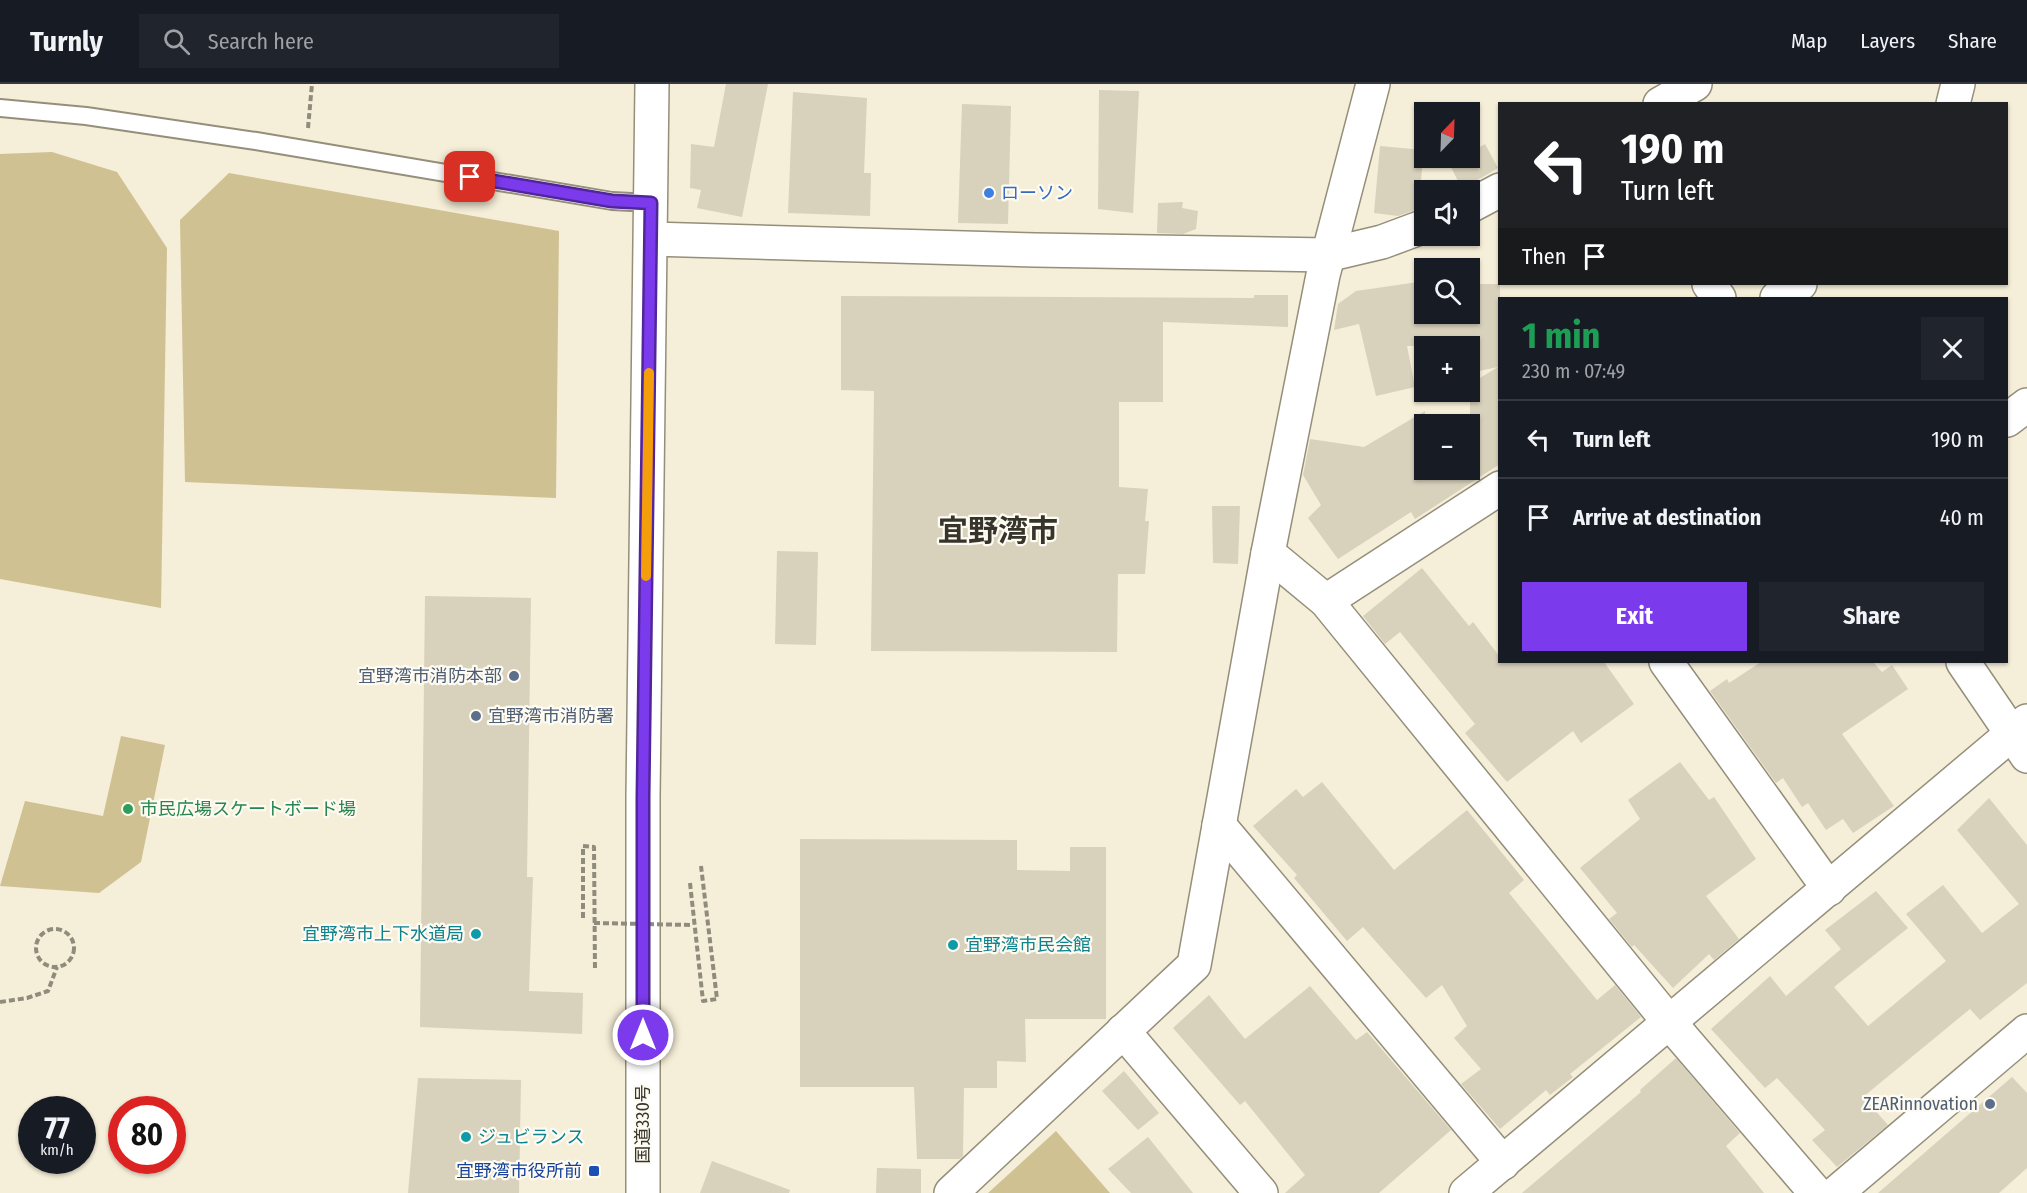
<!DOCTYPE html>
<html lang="en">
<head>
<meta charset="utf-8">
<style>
  :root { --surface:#171b24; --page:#20242c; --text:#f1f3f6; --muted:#9ea1a6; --line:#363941; --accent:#7c3aed }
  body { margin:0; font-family:"Fira Sans Condensed","Noto Sans JP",sans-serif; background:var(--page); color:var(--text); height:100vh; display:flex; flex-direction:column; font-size:22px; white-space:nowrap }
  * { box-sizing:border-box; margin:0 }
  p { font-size:20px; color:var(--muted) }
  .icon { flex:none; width:33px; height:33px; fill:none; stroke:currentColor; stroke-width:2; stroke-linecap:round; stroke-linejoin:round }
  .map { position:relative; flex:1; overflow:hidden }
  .panel { position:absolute; left:1498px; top:213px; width:510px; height:366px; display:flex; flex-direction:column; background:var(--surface); border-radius:0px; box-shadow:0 2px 4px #0004 }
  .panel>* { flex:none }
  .banner { position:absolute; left:1498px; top:18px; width:510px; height:183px; border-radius:0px; box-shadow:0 2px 4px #0004; background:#202124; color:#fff; overflow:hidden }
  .needle { width:39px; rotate:23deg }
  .fabs { position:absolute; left:1414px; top:18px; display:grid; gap:12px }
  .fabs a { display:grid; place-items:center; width:66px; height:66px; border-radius:0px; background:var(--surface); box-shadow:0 2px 4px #0004; font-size:30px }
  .speed { position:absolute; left:18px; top:1012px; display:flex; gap:12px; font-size:30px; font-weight:700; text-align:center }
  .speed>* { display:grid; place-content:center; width:78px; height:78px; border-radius:50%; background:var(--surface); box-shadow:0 2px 4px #0004; line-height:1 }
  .speed small { font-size:15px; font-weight:400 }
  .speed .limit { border:9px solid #d22; background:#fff; color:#111 }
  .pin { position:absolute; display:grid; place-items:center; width:51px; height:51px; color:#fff; margin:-26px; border-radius:12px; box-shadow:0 3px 9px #0006 }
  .me { position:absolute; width:66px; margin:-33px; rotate:0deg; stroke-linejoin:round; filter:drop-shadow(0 0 4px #0008) }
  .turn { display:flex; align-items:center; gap:21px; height:126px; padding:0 24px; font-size:27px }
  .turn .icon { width:78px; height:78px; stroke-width:2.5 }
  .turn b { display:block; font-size:42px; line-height:51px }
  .then { display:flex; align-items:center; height:57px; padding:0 24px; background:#0003; gap:12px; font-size:22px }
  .round { display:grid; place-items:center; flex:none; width:63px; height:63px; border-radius:0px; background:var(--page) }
  .headline { display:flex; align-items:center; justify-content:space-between; height:102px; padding:0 24px }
  h1 { font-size:36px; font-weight:700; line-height:45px; color:#1e9e55 }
  .primary-button { display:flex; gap:12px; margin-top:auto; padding:12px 24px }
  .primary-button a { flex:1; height:69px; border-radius:0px; background:var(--accent); color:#fff; font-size:24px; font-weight:700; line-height:69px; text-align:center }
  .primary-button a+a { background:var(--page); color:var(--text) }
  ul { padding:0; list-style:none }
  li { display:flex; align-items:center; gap:18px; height:78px; padding:0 24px; border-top:2px solid var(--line) }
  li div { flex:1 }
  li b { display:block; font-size:22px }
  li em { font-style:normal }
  header { display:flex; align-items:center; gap:36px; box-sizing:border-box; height:84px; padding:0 30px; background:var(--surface); border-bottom:2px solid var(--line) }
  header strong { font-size:28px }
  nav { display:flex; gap:33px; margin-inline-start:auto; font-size:21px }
  .search { width:420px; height:54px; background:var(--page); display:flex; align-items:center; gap:15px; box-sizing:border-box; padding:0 21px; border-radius:0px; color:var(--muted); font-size:22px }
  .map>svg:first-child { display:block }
  .green { fill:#d0c193 }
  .building { fill:#d8d1bc }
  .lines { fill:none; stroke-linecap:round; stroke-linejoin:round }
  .service-casing { stroke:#948e7a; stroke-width:20 }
  .minor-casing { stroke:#948e7a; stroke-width:36 }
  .tertiary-casing { stroke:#948e7a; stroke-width:36 }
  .trunk-casing { stroke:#948e7a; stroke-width:36 }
  .path { stroke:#908c7d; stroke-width:4; stroke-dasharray:6 3; stroke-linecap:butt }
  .service { stroke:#fff; stroke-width:16 }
  .minor { stroke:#fff; stroke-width:33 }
  .tertiary { stroke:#fff; stroke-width:33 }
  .trunk { stroke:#fff; stroke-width:33 }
  .path-bridge { stroke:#908c7d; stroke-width:4; stroke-dasharray:6 3; stroke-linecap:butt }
  .route-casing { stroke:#51269a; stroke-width:15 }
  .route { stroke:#7c3aed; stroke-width:10 }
  .slow { stroke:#f59e0b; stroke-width:10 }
  .shop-dot { fill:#3f7fe0; stroke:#fefbf2; stroke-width:2 }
  .service-dot { fill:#5c6f8a; stroke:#fefbf2; stroke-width:2 }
  .leisure-dot { fill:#2e9e5b; stroke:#fefbf2; stroke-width:2 }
  .culture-dot { fill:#0f9aa8; stroke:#fefbf2; stroke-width:2 }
  .transit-dot { fill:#1a4fb4; stroke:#fefbf2; stroke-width:2 }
  .labels { text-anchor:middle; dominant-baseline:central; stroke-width:4.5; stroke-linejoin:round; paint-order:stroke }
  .shop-label { font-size:18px; fill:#366cbe; stroke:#fefbf2; text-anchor:start }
  .service-label { font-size:18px; fill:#4e5e75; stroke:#fefbf2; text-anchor:end }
  .leisure-label { font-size:18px; fill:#27864d; stroke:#fefbf2; text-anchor:start }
  .culture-label { font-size:18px; fill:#0d838f; stroke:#fefbf2; text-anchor:start }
  .street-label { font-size:18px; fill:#36342b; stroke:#fefbf2 }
  .transit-label { font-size:18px; fill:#164399; stroke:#fefbf2; text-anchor:end }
  .town-label { font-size:30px; font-weight:bold; fill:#36342b; stroke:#fefbf2 }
</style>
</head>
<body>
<header>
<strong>Turnly</strong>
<div class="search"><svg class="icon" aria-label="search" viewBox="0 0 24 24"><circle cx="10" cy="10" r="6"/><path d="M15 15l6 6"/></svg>Search here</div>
<nav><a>Map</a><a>Layers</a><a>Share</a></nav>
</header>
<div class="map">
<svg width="2027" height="1109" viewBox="0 0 2027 1109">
  <rect width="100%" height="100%" fill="#f5eed8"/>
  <!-- green -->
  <g class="green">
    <path d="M 52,68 L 117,88 L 167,164 L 161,524 L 0,495 L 0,70 Z"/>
    <path d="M 229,89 L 559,147 L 556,414 L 185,398 L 180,136 Z"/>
    <path d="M 121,652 L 165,661 L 141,778 L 99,809 L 0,802 L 25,717 L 103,732 Z"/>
    <path d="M 1056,1047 L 1110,1109 L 988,1109 Z"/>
  </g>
  <!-- building -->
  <g class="building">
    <path d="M 726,0 L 768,0 L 742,133 L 697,124 L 701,106 L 690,104 L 691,60 L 714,63 Z"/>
    <path d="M 1099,6 L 1139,7 L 1133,129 L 1098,125 Z"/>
    <path d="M 793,8 L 867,14 L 864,89 L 871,89 L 870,132 L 788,129 Z"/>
    <path d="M 962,20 L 1011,22 L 1008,140 L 958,139 Z"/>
    <path d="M 1485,60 L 1498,84 L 1462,105 L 1450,81 L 1463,74 L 1470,74 L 1470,69 Z"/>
    <path d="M 1380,62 L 1424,66 L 1418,125 L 1398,132 L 1374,129 Z"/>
    <path d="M 1183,118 L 1182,124 L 1198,127 L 1196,145 L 1183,150 L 1157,149 L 1158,119 Z"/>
    <path d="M 1425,197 L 1425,230 L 1470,230 L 1470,200 L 1500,200 L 1500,380 L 1415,435 L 1411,428 L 1338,475 L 1308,434 L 1321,421 L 1303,391 L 1310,355 L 1364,363 L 1425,327 L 1425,386 L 1470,386 L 1470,300 L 1498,283 L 1470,289 L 1470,262 L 1407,262 L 1415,303 L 1376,312 L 1359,240 L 1334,246 L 1338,220 L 1356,207 Z"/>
    <path d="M 1254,211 L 1288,211 L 1288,243 L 1163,238 L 1163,318 L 1119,318 L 1119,403 L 1148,405 L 1145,437 L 1149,437 L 1145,490 L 1118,490 L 1117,568 L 871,567 L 874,307 L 841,306 L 841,212 L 1254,214 Z"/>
    <path d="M 1212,422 L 1240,422 L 1238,480 L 1213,479 Z"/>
    <path d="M 777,467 L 818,468 L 816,561 L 775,560 Z"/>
    <path d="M 1422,484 L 1469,542 L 1473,538 L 1500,573 L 1500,578 L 1604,578 L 1634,620 L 1581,659 L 1573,647 L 1507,698 L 1465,649 L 1475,640 L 1400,548 L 1385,560 L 1363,532 Z"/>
    <path d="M 425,512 L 531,514 L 527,793 L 533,793 L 529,907 L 583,909 L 582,950 L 420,943 Z"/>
    <path d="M 1761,578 L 1873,578 L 1882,588 L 1892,581 L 1908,605 L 1842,650 L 1894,722 L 1853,749 L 1843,735 L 1826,746 L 1808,719 L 1802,723 L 1783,694 L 1776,699 L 1710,607 L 1727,595 L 1729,599 Z"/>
    <path d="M 1680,678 L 1709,716 L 1714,713 L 1756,775 L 1706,812 L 1739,855 L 1714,876 L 1709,870 L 1673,904 L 1634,861 L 1632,863 L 1609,835 L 1617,829 L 1580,784 L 1640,735 L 1628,716 Z"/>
    <path d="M 1322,698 L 1394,786 L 1467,726 L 1524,796 L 1509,809 L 1597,916 L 1615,901 L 1641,933 L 1570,990 L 1573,993 L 1550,1011 L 1546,1006 L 1500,1045 L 1461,1000 L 1481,985 L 1454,954 L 1467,942 L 1442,901 L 1426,914 L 1363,843 L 1347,857 L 1294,794 L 1297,791 L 1253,742 L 1296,705 L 1303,713 Z"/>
    <path d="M 1989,714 L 2027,761 L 2027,899 L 1980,936 L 1970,925 L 1863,1013 L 1888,1041 L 1837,1083 L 1812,1056 L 1825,1046 L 1777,994 L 1765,1004 L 1711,945 L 1770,892 L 1786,912 L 1841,865 L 1825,846 L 1876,807 L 1908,844 L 1834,903 L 1868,942 L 1946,877 L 1906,830 L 1943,801 L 1982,849 L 2019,820 L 1957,746 Z"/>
    <path d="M 800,755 L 1017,756 L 1017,786 L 1070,787 L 1070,763 L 1106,763 L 1106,935 L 1025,935 L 1026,978 L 997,977 L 997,1004 L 964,1004 L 963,1072 L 960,1075 L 917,1075 L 914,1003 L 800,1003 Z"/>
    <path d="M 1310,902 L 1356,956 L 1367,948 L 1451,1046 L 1379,1109 L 1285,1109 L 1305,1091 L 1245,1017 L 1240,1021 L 1173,944 L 1209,911 L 1245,955 Z"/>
    <path d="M 1676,974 L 1740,1049 L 1726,1062 L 1764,1109 L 1522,1109 L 1641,1008 L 1640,1006 Z"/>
    <path d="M 1124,987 L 1159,1029 L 1138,1046 L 1102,1007 Z"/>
    <path d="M 2012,993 L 2027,1009 L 2027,1084 L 1999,1109 L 1878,1109 Z"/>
    <path d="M 418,994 L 521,996 L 519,1109 L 408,1109 Z"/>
    <path d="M 1148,1053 L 1193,1109 L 1131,1109 L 1108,1085 Z"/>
    <path d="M 712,1077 L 790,1106 L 789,1109 L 700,1109 Z"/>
    <path d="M 877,1084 L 921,1085 L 921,1109 L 876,1109 Z"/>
  </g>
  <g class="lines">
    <defs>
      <path id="service" d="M 0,24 L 86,32 L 256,57 L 612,117 L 651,119"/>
      <g id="minor">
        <path d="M 1953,20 L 1958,0"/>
        <path d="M 1777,214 L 1800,200"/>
        <path d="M 2007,336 L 2027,321"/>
        <path d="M 1268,469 L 1326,517 L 1669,938 L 1816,1109"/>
        <path d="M 1326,517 L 1500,404"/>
        <path d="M 1666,578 L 1829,805"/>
        <path d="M 1219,741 L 1503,1079"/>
        <path d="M 1123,947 L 1261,1109"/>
        <path d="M 951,1109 L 1194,881 L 1268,469 L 1323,191 L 1373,0"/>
        <path d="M 1466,1109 L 2027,637"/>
        <path d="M 1836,1109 L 2027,947"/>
      </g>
      <g id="tertiary">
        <path d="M 1660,20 L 1695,0"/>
        <path d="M 1470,122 L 1500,106"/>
        <path d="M 651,155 L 1035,166 L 1327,171 L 1382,158 L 1425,142"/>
        <path d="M 1709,200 L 1719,214"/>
        <path d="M 1963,578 L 2027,672"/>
      </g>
      <path id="trunk" d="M 643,1109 L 643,713 L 652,0"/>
    </defs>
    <!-- service casing -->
    <use href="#service" class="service-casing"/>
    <!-- minor casing -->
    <use href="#minor" class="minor-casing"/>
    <!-- tertiary casing -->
    <use href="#tertiary" class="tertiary-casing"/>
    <!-- trunk casing -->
    <use href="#trunk" class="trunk-casing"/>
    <!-- path -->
    <g class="path">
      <path d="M 308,44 L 312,0"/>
      <path d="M 690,799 L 703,917 L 717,915 L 701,782"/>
      <path d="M 583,834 L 583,762 L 594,763 L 595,887"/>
      <circle cx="55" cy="864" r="19"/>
      <path d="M 0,918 L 27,914 L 48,907 L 57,883"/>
    </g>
    <!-- service -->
    <use href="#service" class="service"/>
    <!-- minor -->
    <use href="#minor" class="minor"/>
    <!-- tertiary -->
    <use href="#tertiary" class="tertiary"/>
    <!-- trunk -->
    <use href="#trunk" class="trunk"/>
    <!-- path-bridge -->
    <path class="path-bridge" d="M 594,839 L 693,841"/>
  </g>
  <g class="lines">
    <defs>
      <path id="route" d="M 470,93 L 612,117 L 651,119 L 643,713 L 643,951"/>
    </defs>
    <!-- route casing -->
    <use href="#route" class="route-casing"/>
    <!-- route -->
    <use href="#route" class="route"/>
    <!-- slow -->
    <path class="slow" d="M 646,492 L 649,289"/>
  </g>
  <!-- markers -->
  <circle class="shop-dot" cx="989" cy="109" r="6"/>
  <g class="service-dot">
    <circle cx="514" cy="592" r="6"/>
    <circle cx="476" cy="632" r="6"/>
    <circle cx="1990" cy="1020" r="6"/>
  </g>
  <circle class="leisure-dot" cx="128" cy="725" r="6"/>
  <g class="culture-dot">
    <circle cx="476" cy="850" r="6"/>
    <circle cx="953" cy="861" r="6"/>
    <circle cx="466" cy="1053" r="6"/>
  </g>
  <rect class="transit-dot" x="588" y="1081" width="12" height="12" rx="3"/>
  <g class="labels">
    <!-- shop labels -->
    <g class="shop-label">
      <text x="1001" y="109">ローソン</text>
    </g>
    <!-- service labels -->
    <g class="service-label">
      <text x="502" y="592">宜野湾市消防本部</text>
      <text x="488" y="632" text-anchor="start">宜野湾市消防署</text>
      <text x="1978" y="1020">ZEARinnovation</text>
    </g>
    <!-- leisure labels -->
    <g class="leisure-label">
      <text x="140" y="725">市民広場スケートボード場</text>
    </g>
    <!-- culture labels -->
    <g class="culture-label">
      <text x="464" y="850" text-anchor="end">宜野湾市上下水道局</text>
      <text x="965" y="861">宜野湾市民会館</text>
      <text x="478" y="1053">ジュビランス</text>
    </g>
    <!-- street labels -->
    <g class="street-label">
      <text transform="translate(643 1040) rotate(-90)">国道330号</text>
    </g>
    <!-- transit labels -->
    <g class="transit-label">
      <text x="582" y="1087">宜野湾市役所前</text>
    </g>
    <!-- town labels -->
    <g class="town-label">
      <text x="998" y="447">宜野湾市</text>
    </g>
  </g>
</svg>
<div class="fabs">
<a><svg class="needle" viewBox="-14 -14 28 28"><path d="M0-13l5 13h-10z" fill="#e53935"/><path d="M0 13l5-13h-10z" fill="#9ea1a6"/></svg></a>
<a><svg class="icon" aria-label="sound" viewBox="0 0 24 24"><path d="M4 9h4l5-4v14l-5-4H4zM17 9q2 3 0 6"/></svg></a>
<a><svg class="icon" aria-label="search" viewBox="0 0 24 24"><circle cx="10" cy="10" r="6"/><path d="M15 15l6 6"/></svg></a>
<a>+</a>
<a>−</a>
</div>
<div class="speed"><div>77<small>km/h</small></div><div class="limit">80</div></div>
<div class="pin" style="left:470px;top:93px;background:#d93025"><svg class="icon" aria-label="arrive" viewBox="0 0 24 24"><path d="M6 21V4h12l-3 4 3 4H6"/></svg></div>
<svg class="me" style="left:643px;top:951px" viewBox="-20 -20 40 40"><circle r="17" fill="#7c3aed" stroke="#fff" stroke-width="3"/><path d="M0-11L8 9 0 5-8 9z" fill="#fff"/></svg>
<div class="banner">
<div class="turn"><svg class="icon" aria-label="left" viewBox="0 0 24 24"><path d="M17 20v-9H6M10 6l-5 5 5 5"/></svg><div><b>190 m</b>Turn left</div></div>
<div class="then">Then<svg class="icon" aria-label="arrive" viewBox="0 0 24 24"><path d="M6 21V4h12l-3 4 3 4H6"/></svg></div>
</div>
<section class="panel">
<div class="headline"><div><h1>1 min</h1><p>230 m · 07:49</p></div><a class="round"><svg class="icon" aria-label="close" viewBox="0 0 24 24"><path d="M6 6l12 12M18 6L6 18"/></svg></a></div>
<ul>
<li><svg class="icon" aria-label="left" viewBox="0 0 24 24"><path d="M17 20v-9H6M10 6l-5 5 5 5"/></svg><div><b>Turn left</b></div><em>190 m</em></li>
<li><svg class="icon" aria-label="arrive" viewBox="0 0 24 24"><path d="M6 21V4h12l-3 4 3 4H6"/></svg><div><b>Arrive at destination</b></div><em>40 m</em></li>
</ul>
<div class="primary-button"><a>Exit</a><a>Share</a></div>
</section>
</div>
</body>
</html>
